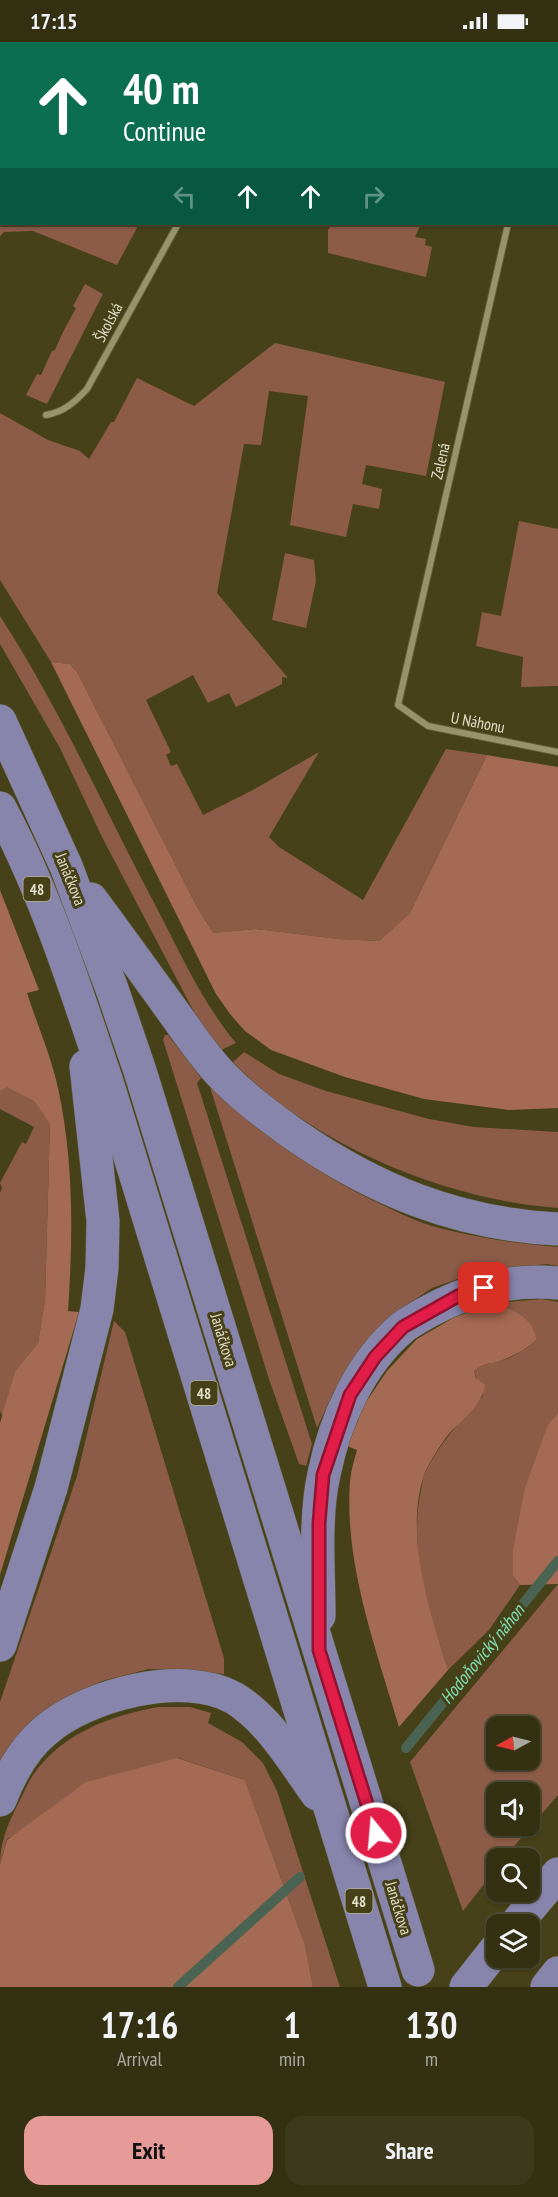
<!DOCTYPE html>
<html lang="en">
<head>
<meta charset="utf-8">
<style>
  :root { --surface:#343113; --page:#3c391c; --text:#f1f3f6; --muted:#a9a9a0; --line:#4e4c33; --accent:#e69b98 }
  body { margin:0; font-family:"PT Sans Narrow",sans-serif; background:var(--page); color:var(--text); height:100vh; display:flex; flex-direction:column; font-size:22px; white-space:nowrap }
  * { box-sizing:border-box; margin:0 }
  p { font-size:20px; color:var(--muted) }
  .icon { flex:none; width:33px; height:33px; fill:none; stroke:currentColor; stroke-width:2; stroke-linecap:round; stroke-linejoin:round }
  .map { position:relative; height:1945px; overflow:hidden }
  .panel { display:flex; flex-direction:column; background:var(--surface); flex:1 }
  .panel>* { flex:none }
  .guide { position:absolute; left:0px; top:0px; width:558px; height:183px; box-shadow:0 2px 4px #0004,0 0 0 2px var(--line); background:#0b6e4f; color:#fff; overflow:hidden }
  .needle { width:39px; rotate:263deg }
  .tools { position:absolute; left:486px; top:1674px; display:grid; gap:12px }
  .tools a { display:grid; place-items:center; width:54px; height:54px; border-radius:12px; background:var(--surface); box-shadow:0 2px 4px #0004,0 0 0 2px var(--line); font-size:30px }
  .pin { position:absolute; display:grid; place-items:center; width:51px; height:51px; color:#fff; margin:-26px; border-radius:12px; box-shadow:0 3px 9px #0006 }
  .me { position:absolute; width:66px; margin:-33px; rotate:343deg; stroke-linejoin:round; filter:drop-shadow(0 0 4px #0008) }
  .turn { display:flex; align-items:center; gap:21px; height:126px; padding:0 24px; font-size:27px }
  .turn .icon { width:78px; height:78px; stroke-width:2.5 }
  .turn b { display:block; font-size:42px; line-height:51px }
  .lanes { display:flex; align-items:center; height:57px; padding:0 24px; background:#0003; justify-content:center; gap:30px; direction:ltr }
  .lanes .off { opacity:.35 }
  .eta { display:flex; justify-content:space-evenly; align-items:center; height:102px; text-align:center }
  .eta b { font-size:36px; font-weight:700; line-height:42px }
  .cta { display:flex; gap:12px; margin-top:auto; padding:12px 24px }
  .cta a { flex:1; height:69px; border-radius:18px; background:var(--accent); color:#111; font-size:24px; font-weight:700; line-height:69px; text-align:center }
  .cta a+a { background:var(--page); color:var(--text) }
  .status { display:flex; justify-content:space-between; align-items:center; height:42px; padding:0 30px; background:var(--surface); direction:ltr }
  .status svg { height:16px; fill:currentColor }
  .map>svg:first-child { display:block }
  .green { fill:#8c5c48; fill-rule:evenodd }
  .forest { fill:#a46a53 }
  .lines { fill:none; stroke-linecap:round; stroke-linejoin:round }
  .stream { stroke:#4b6352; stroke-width:10 }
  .street-casing { stroke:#605c39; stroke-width:8 }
  .primary-casing { stroke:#605c39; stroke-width:34 }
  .street { stroke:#989369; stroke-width:6 }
  .primary { stroke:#8885ad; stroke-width:33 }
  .route-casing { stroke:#92132f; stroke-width:15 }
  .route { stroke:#e11d48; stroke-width:10 }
  .labels { text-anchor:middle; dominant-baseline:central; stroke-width:6; stroke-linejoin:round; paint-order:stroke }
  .shield { fill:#464119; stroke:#b3b095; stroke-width:1.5 }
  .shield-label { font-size:15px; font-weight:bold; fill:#e2e0ca }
  .street-label { font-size:16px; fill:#e2e0ca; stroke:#464119 }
  .water-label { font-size:18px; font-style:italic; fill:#81e1b5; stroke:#464119 }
</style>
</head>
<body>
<div class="status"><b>17:15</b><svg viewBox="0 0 49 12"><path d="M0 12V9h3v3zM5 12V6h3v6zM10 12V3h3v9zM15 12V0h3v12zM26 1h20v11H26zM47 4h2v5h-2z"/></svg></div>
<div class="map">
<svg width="558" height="1945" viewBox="0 0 558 1945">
  <rect width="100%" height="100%" fill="#464119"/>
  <!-- green -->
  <g class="green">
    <path d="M 0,42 L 2,182 L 139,182 L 117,223 L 33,189 L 4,190 L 0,194 Z"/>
    <path d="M 332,182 L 421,182 L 415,195 L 426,197 L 425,203 L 432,205 L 426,235 L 328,211 L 328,188 Z"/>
    <path d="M 85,242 L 103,252 L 47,362 L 26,353 L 37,332 L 41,333 L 52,309 L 55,308 L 62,292 L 76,266 L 73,264 Z"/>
    <path d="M 275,301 L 445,340 L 426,434 L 366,423 L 362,442 L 382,447 L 379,467 L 353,462 L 346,495 L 290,483 L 308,354 L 269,349 L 261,403 L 244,402 L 217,551 L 288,636 L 282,635 L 282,642 L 236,665 L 229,651 L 208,661 L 193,633 L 146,658 L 171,710 L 166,713 L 171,724 L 177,722 L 203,773 L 251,749 L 319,710 L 269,795 L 279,805 L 363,858 L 446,707 L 487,713 L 410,871 L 379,899 L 339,897 L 256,887 L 213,891 L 196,863 L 77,630 L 70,622 L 51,620 L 0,538 L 0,371 L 48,398 L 80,409 L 89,417 L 111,380 L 114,380 L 137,336 L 194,364 Z"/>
    <path d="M 519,479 L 558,487 L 558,644 L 521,645 L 523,615 L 476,604 L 482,570 L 501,574 Z"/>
    <path d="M 285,511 L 314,518 L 316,539 L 306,586 L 272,578 Z"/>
    <path d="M 0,574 C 62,670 108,775 162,876 C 184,919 205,964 236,1001 L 221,1008 L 201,983 L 103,797 L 60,706 L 0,602 Z"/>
    <path d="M 165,993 L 168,993 L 201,1036 L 197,1041 L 312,1402 L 306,1424 L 299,1422 L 269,1337 L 163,998 Z"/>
    <path d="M 244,1010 L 279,1032 L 326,1049 L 429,1077 L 474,1085 L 558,1090 L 558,1166 C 446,1158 312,1103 233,1020 Z"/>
    <path d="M 7,1044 L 34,1059 L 50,1081 L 45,1258 L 38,1301 L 15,1329 L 3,1375 L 0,1369 L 0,1151 L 2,1146 L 0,1141 L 22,1100 L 26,1102 L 34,1085 L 0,1067 L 0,1049 Z"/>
    <path d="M 210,1045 C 266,1095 321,1136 391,1167 C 404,1173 418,1180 432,1184 C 474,1196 515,1201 558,1205 L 558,1224 L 547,1222 L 484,1228 L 432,1246 L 395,1271 L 362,1305 L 335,1347 L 317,1386 Z"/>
    <path d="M 542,1257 L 558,1260 L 558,1371 L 548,1382 L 513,1534 L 520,1543 L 489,1588 L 448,1628 C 431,1571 409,1513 420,1453 C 422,1446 422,1437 425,1431 C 439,1401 462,1378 483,1354 L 474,1329 C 485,1320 488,1323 500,1319 C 514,1315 527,1307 537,1297 C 533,1275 514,1268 495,1261 Z"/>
    <path d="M 114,1279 L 125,1290 L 224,1616 L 224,1632 L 189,1628 L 149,1627 L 102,1639 L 59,1660 L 0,1720 L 0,1660 L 77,1434 Z"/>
    <path d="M 558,1542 L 558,1753 L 504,1816 L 496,1816 L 496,1827 L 463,1869 L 410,1720 ZM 496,1684 L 530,1684 L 530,1718 L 496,1718 ZM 496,1750 L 530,1750 L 530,1784 L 496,1784 Z"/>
    <path d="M 158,1665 L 190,1665 L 211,1671 L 208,1681 L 242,1700 L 263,1721 L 277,1749 L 340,1945 L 313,1945 L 305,1903 L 245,1738 L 178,1716 L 7,1797 L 0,1823 C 0,1801 8,1781 18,1762 C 23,1753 27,1742 33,1733 C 62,1691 110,1674 158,1665 Z"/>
  </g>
  <!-- forest -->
  <g class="forest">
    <path d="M 51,620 L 70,622 L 77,630 L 196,863 L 213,891 L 256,887 L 339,897 L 379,899 L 410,871 L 487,713 L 558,725 L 558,1066 L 509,1068 L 424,1057 L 345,1035 L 271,1008 L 245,989 L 230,972 L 216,952 Z"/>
    <path d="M 0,848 L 39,948 L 27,951 C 37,982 51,1014 58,1046 C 74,1120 73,1194 68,1269 L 79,1270 L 0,1533 L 0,1381 L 15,1329 L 38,1301 L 45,1258 L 50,1082 L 34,1059 L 7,1045 L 0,1049 Z"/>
    <path d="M 495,1261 C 514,1268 533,1275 537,1297 C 527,1307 514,1314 500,1319 C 488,1323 485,1320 474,1329 L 476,1336 L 485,1343 C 482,1366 458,1379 445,1397 C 438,1407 428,1422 424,1433 C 404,1494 430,1569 448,1628 L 399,1685 C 376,1606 344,1523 350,1439 C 351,1429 354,1418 357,1408 L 347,1404 L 364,1363 L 387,1329 L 417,1297 L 455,1275 Z"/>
    <path d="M 558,1371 L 558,1542 L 520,1543 L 513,1534 L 513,1508 L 525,1446 L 548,1382 Z"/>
    <path d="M 177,1716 L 245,1738 L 305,1903 L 313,1945 L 0,1945 L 0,1823 L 7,1798 L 86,1740 Z"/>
  </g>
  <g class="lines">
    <!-- stream -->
    <g class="stream">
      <path d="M 406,1706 L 558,1519"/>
      <path d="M 178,1945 L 300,1835"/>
    </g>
    <defs>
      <g id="street">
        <path d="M 399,0 L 402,2"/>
        <path d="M 278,2 L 278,0"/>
        <path d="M 556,85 L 558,85"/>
        <path d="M 508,182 L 398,663 L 428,684 L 558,710"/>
        <path d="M 46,373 C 64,370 75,360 87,347 L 178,182"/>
      </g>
      <g id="primary">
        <path d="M 0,679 L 66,824 L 112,947 L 140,1029 L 418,1928"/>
        <path d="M 0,766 C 46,852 76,948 107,1040 L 385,1945"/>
        <path d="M 91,857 C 117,892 143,928 169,964 C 185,986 200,1009 218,1029 C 240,1053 266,1072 292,1091 C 374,1148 457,1182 558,1187"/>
        <path d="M 319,1574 C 319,1527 314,1477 324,1432 C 335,1378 360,1321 403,1285 C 409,1280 416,1277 422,1273 C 464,1249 509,1236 558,1241"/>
        <path d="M 0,1603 L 51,1446 L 97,1267 L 102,1226 L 103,1179 L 86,1024"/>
        <path d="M 0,1758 C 10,1732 23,1707 45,1689 C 86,1653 183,1627 234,1656 C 270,1678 293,1719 317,1752"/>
        <path d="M 516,1882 L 558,1832"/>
        <path d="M 466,1945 L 496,1907"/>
        <path d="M 547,1945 L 558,1931"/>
      </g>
    </defs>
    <!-- street casing -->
    <use href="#street" class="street-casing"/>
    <!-- primary casing -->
    <use href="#primary" class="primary-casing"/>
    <!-- street -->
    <use href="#street" class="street"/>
    <!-- primary -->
    <use href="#primary" class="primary"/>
  </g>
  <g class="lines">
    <defs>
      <path id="route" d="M 376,1791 L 319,1608 L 319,1481 L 323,1433 L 350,1353 L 375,1315 L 403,1285 L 458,1254 L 484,1246"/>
    </defs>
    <!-- route casing -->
    <use href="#route" class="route-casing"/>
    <!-- route -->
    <use href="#route" class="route"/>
  </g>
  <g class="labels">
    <!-- shield labels -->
    <g class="shield">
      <rect x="23.5" y="835" width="27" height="24" rx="4.5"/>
      <rect x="190.5" y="1339" width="27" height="24" rx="4.5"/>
      <rect x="345.5" y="1847" width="27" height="24" rx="4.5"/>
    </g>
    <g class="shield-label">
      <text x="37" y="847">48</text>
      <text x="204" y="1351">48</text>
      <text x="359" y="1859">48</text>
    </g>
    <!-- street labels -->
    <g class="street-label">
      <text transform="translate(108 280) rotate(-62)">Školská</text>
      <text transform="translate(440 419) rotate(-77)">Zelená</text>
      <text transform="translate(478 680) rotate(11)">U Náhonu</text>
      <text transform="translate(71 837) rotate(68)">Janáčkova</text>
      <text transform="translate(224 1298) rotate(73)">Janáčkova</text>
      <text transform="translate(399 1866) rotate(73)">Janáčkova</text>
    </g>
    <!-- water labels -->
    <g class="water-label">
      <text transform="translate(482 1612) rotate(-51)">Hodoňovický náhon</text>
    </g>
  </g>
</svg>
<div class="tools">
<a><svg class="needle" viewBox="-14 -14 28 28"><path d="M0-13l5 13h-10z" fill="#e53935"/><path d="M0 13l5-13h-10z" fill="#a9a9a0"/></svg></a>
<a><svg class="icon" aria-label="sound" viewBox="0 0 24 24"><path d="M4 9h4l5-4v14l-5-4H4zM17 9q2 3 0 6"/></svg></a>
<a><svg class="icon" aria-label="search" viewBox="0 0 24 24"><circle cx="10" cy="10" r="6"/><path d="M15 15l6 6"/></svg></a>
<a><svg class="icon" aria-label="layers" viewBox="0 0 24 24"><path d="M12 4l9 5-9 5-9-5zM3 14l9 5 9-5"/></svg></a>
</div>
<div class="pin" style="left:484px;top:1246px;background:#d93025"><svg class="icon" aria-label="arrive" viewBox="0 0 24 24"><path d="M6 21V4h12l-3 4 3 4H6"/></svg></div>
<svg class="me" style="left:376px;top:1791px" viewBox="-20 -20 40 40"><circle r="17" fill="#e11d48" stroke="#fff" stroke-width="3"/><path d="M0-11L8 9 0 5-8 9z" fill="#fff"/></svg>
<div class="guide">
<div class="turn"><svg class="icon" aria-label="ahead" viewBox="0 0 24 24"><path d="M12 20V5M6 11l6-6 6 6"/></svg><div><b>40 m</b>Continue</div></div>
<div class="lanes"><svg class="icon off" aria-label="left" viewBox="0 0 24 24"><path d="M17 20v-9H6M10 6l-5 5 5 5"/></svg><svg class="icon" aria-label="ahead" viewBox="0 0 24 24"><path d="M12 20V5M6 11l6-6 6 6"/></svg><svg class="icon" aria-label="ahead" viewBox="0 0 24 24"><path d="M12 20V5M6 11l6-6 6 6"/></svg><svg class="icon off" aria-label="right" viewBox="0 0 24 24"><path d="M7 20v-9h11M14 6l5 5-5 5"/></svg></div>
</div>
</div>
<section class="panel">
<div class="eta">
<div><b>17:16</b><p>Arrival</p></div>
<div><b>1</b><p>min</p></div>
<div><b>130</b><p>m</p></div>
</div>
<div class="cta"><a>Exit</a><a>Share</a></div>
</section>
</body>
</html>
